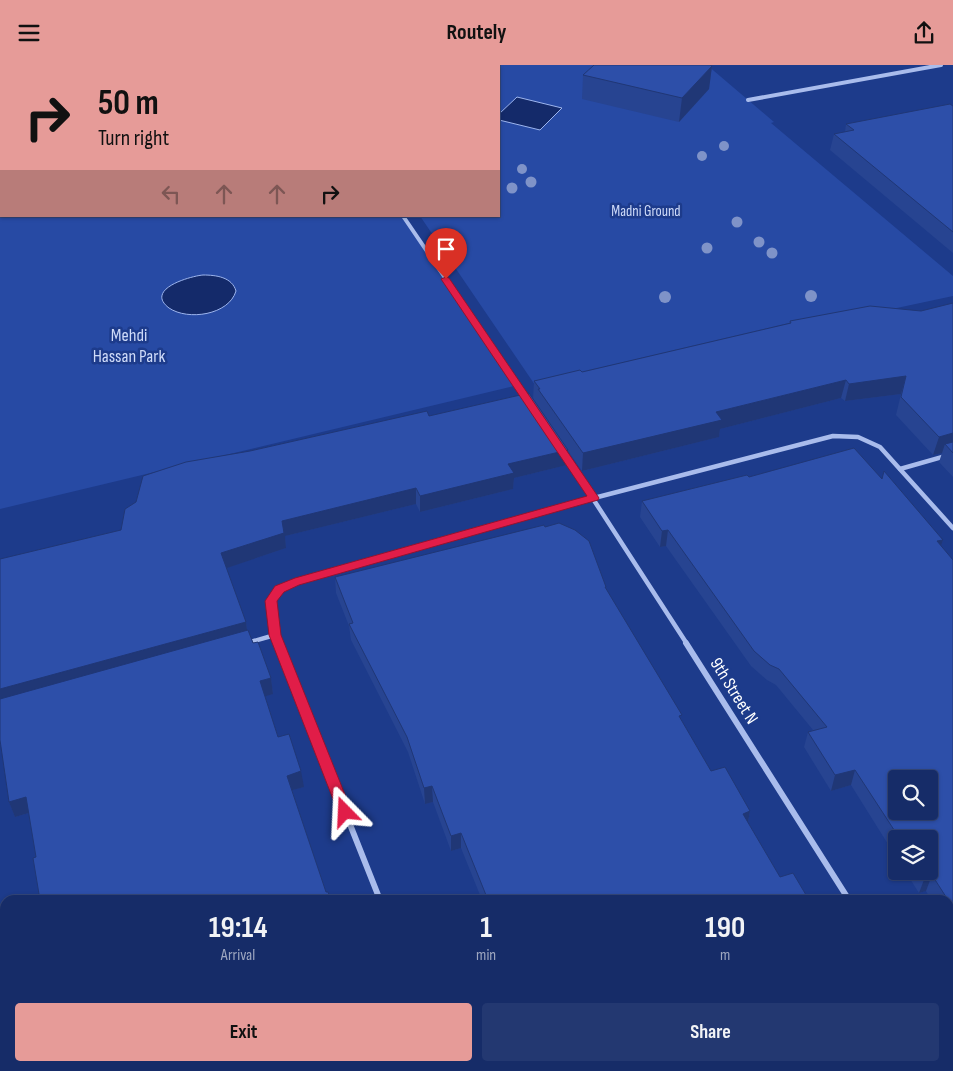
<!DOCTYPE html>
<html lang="en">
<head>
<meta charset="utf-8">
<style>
  :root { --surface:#162c68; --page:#233871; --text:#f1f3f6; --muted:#9ea7c0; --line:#35487c; --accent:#e69b98 }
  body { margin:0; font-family:"Sofia Sans Condensed",sans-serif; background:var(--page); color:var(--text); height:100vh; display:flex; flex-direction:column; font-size:19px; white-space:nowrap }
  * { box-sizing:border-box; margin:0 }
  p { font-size:16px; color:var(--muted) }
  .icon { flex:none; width:28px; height:28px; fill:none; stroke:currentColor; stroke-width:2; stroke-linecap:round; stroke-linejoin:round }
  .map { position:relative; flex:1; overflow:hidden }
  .sheet { position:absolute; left:0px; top:830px; width:954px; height:176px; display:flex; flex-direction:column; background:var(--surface); border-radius:15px 15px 0 0; box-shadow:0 1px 4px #0004,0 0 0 1px var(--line) }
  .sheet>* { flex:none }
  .banner { position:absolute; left:0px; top:0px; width:500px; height:152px; box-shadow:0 1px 4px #0004,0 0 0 1px var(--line); background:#e69b98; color:#111; overflow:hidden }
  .controls { position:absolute; left:888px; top:705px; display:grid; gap:10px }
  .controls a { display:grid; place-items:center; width:50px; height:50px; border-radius:5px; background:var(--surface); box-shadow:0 1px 4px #0004,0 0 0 1px var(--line); font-size:25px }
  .pin { position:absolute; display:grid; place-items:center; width:42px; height:42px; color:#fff; margin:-51px -21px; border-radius:50% 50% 50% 0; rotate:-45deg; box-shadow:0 0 5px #0007 }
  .pin .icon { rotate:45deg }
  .me { position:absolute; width:55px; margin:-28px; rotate:339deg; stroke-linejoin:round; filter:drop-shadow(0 0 4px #0008) }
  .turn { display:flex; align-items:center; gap:18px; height:105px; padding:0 15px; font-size:22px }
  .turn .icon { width:65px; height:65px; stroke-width:2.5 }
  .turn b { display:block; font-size:35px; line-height:42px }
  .lanes { display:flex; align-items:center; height:48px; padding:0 15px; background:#0003; justify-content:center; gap:25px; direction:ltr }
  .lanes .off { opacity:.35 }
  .eta { display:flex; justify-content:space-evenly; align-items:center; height:85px; text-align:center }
  .eta b { font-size:30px; font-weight:700; line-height:35px }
  .button { display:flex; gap:10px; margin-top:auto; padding:10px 15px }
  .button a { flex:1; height:58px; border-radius:5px; background:var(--accent); color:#111; font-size:20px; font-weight:700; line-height:58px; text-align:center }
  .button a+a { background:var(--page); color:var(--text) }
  header { display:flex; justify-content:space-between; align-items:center; height:65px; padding:0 15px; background:var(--accent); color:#111; font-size:22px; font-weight:700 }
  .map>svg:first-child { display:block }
  .green { fill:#274aa4 }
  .water { fill:#142a6a; stroke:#9db5ee }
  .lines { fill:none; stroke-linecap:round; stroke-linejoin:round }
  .minor-far2 { stroke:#a9bcec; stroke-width:4 }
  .minor-far1 { stroke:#a9bcec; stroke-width:4.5 }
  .minor { stroke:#a9bcec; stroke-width:6 }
  .tree { fill:#7f93c8 }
  .wall { fill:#274491 }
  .shaded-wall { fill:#203776 }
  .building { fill:#2d4fa9; stroke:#203776; fill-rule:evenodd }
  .route { fill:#e11d48; stroke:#92132f }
  .labels { text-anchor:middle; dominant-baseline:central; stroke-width:5; stroke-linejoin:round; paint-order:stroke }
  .far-park-label { font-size:15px; fill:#cfdbf9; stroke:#1d3b8b }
  .park-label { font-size:18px; fill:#cfdbf9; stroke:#1d3b8b }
  .street-label { font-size:18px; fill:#fff; stroke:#1d3b8b }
</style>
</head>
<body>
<header><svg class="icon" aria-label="menu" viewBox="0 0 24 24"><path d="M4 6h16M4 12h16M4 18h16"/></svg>Routely<svg class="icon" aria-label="share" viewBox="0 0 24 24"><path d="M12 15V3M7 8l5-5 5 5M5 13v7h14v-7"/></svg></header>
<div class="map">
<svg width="953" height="1006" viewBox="0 0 953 1006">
  <rect width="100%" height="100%" fill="#1d3b8b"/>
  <!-- green -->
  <g class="green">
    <path d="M 0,0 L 303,0 L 304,1 L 1,1 L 0,141 Z"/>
    <path d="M 317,0 L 707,0 L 774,57 L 771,58 L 953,211 L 953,231 L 535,320 L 420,151 L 499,151 L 499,1 Z"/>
    <path d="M 0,144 L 1,151 L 403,151 L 518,320 L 0,444 Z"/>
  </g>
  <!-- water -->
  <g class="water">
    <path d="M 517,32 L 562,43 L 540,65 L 499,55 L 499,49 Z"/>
    <path d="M 203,210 C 216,210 232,212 236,226 C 229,250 188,256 169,243 C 144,224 191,211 203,210 Z"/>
  </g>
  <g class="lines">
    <!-- minor-far2 -->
    <g class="minor-far2">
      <path d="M 748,35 L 941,0"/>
      <path d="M 403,151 L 471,251"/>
    </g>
    <!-- minor-far1 -->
    <g class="minor-far1">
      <path d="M 470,250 L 527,334"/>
      <path d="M 564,389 L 687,579"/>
      <path d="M 900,404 L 953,389"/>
      <path d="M 247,578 L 275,570"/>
      <path d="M 279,579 L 275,570 L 271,536 L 280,524 L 295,517 L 594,433 L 833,371 L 858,372 L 880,382 L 953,463"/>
    </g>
    <!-- minor -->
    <g class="minor">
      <path d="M 278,578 L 380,835"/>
      <path d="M 686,578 L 849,835"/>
      <path d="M 949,993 L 953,1000"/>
      <path d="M 446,1001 L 448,1006"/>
    </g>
  </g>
  <!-- trees -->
  <g class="tree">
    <circle cx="724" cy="81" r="5"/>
    <circle cx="702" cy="91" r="5"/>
    <circle cx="522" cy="104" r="5"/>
    <circle cx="531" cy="117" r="5.5"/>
    <circle cx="512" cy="123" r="5.5"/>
    <circle cx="737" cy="157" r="5.5"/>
    <circle cx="759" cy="177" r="5.5"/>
    <circle cx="707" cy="183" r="5.5"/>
    <circle cx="772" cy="188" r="5.5"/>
    <circle cx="811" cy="231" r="6"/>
    <circle cx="665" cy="232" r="6"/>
  </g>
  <!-- wall -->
  <g class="wall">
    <path d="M 712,1 L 709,24 L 679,57 L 582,34 L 583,10 Z"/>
    <path d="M 953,41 L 953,188 L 830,85 L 834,69 L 845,67 L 846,59 Z"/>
    <path d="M 953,238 L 953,412 L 939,397 L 942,388 L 933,390 L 896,350 L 901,329 L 845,336 L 841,333 L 720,364 L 719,372 L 582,406 L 568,386 L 567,400 L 514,413 L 513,424 L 420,447 L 416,439 L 285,471 L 286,483 L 226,503 L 246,557 L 247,565 L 271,613 L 273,629 L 265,631 L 278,672 L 304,722 L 292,725 L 326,827 L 331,835 L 36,792 L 29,748 L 15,752 L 9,737 L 121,465 L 250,386 L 429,351 L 537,340 L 533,334 L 534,316 L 582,307 L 789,258 L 790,256 L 921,246 Z"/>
    <path d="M 749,412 L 882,413 L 943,475 L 941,481 L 953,495 L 953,869 L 949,862 L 949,835 L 931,835 L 926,826 L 919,828 L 905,806 L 929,806 L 929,774 L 896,774 L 896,792 L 851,720 L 831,726 L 804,682 L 808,667 L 813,665 L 776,620 L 767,615 L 751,601 L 666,481 L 660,482 L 640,452 L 642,436 Z"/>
    <path d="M 545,462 L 606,522 L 606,524 L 711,706 L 750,746 L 748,757 L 780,812 L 809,835 L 482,835 L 461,783 L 451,786 L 433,737 L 425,739 L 408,687 L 351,575 L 349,561 L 336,528 L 335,512 Z"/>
    <path d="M 545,1001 L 886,1001 L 888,1006 L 547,1006 Z"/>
  </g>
  <!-- shaded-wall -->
  <g class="shaded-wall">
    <path d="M 712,1 L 709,24 L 679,57 L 682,33 Z"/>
    <path d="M 906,311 L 901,329 L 845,336 L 849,319 Z"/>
    <path d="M 846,315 L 841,333 L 720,364 L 719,372 L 582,406 L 583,388 L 716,347 Z"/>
    <path d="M 953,368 L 953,381 L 945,379 L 942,388 L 933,390 L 939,372 Z"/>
    <path d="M 568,385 L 567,400 L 514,413 L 513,424 L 420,447 L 420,431 L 508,399 Z"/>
    <path d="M 416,423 L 416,439 L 285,471 L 286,483 L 224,504 L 221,488 L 282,456 Z"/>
    <path d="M 668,465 L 666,481 L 660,482 L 662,466 Z"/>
    <path d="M 943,475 L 938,490 L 937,476 Z"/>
    <path d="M 246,557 L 248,573 L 0,641 L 0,624 Z"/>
    <path d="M 271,613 L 273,629 L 263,632 L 260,616 Z"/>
    <path d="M 855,705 L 851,720 L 831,726 L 835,710 Z"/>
    <path d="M 301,706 L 304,722 L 289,726 L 287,711 Z"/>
    <path d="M 432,721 L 433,737 L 425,739 L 424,723 Z"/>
    <path d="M 26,732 L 32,747 L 15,752 L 9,737 Z"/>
    <path d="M 750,746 L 747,762 L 743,749 Z"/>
    <path d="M 461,768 L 461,783 L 451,786 L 451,771 Z"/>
    <path d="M 932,810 L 926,826 L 919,828 L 925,812 Z"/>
  </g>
  <!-- building -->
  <g class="building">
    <path d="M 594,0 L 710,0 L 712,1 L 682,33 L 583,10 Z"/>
    <path d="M 950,39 L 953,41 L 953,167 L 834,69 L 854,65 L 846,59 Z"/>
    <path d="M 953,238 L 953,368 L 939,372 L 901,332 L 906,311 L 849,319 L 846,315 L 716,347 L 722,355 L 583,388 L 538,324 L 540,324 L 534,316 L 580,305 L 582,307 L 791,258 L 790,256 L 870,241 L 921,246 Z"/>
    <path d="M 529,328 L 568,385 L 508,399 L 514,408 L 420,431 L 416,423 L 282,456 L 284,468 L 221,488 L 246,557 L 0,624 L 0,494 L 121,465 L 125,444 L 136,437 L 143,411 L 186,397 L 250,386 L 427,346 L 429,351 Z"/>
    <path d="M 953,377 L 953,388 L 945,379 Z"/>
    <path d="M 854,383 L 882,414 L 884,406 L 943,475 L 937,476 L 953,495 L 953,844 L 949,837 L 949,835 L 948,835 L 932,810 L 925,812 L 921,806 L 929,806 L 929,774 L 900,774 L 855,705 L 835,710 L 808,667 L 827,662 L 779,604 L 770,600 L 754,586 L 668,465 L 662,466 L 642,436 L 747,410 L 749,412 ZM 896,714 L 929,714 L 929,746 L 896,746 Z"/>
    <path d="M 559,458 L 575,465 L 589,476 L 606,522 L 605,522 L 682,650 L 679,651 L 711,706 L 725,702 L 750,746 L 743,749 L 780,812 L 793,808 L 809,835 L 488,835 L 461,768 L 451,771 L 432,721 L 424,723 L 407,672 L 349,559 L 353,558 L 335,512 L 544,460 L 545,462 Z"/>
    <path d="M 248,565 L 253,578 L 258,577 L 271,613 L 260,616 L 278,672 L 289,669 L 301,706 L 287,711 L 326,827 L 328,827 L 331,835 L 40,835 L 33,793 L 36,792 L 26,732 L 9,737 L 0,675 L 0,634 Z"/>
    <path d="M 54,1001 L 384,1001 L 385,1006 L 55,1006 Z"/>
    <path d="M 552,1001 L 886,1001 L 888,1004 L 884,1006 L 554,1006 Z"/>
  </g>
  <!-- route -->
  <path class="route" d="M 446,212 L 449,213 L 599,433 L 598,435 L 299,520 L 284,527 L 277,536 L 281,570 L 352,747 L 350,751 L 345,752 L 340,751 L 338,747 L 269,570 L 265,536 L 275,521 L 295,513 L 587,431 L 441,214 Z"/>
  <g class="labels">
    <!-- far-park labels -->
    <g class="far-park-label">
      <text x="646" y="146">Madni Ground</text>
    </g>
    <!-- park labels -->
    <g class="park-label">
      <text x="129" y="270">Mehdi<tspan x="129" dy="21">Hassan Park</tspan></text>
    </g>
    <!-- street labels -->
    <g class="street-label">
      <text transform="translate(734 626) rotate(58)">9th Street N</text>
    </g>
  </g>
</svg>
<div class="controls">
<a><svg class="icon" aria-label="search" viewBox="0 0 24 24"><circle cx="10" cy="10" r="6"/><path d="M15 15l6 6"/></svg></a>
<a><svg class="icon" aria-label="layers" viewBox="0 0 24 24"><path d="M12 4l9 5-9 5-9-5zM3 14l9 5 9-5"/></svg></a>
</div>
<div class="pin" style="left:446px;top:214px;background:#d93025"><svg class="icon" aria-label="arrive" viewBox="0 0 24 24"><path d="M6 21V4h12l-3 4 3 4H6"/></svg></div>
<svg class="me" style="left:345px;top:747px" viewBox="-20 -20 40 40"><path d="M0-17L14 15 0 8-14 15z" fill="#e11d48" stroke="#fff" stroke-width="4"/></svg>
<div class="banner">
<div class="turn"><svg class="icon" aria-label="right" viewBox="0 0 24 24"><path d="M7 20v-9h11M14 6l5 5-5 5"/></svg><div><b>50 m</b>Turn right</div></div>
<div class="lanes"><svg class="icon off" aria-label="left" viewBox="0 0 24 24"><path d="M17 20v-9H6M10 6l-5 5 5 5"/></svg><svg class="icon off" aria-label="ahead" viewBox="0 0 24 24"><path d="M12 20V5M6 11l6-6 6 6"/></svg><svg class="icon off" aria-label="ahead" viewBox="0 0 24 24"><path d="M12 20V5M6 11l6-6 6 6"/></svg><svg class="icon" aria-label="right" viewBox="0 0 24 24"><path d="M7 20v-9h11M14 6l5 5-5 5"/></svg></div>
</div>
<section class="sheet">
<div class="eta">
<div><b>19:14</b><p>Arrival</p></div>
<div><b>1</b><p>min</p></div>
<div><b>190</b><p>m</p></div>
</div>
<div class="button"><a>Exit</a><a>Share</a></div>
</section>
</div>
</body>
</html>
